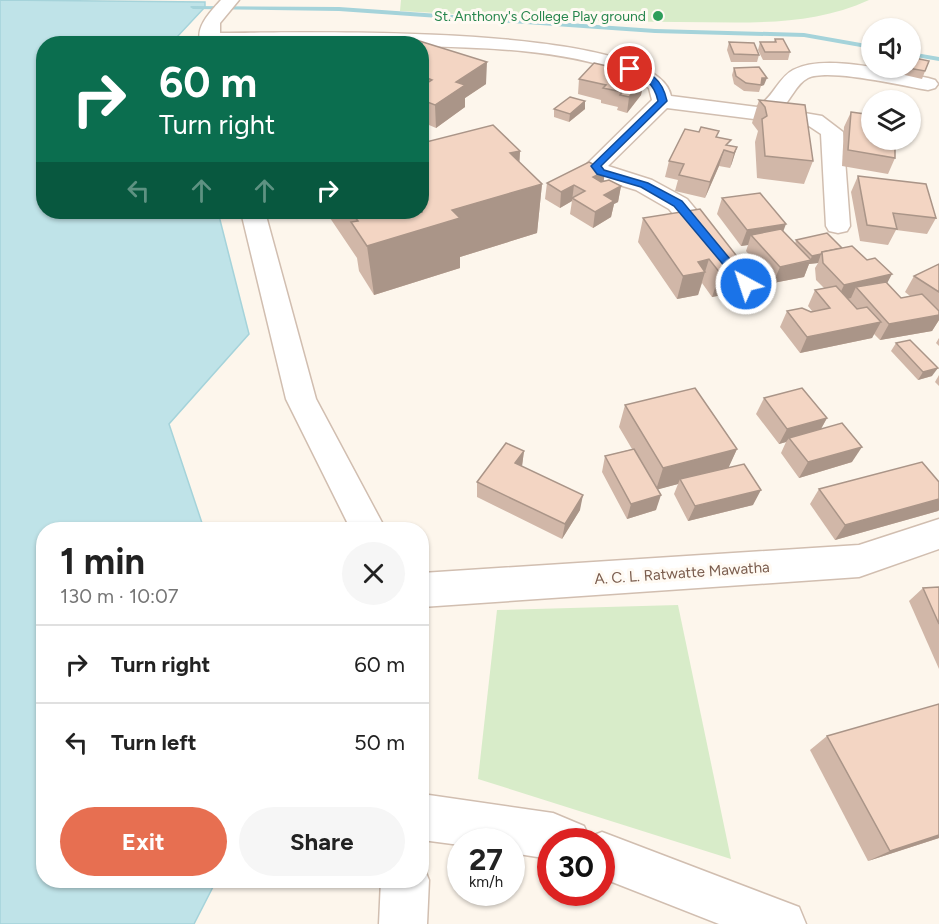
<!DOCTYPE html>
<html lang="en">
<head>
<meta charset="utf-8">
<style>
  :root { --surface:#fff; --page:#f6f6f6; --text:#222; --muted:#767676; --line:#e0e0e0; --accent:#e76f51 }
  body { margin:0; font-family:Figtree,sans-serif; background:var(--page); color:var(--text); height:100vh; display:flex; flex-direction:column; font-size:22px; white-space:nowrap }
  * { box-sizing:border-box; margin:0 }
  p { font-size:20px; color:var(--muted) }
  .icon { flex:none; width:33px; height:33px; fill:none; stroke:currentColor; stroke-width:2; stroke-linecap:round; stroke-linejoin:round }
  .map { position:relative; flex:1; overflow:hidden }
  .details { position:absolute; left:36px; top:522px; width:393px; height:366px; display:flex; flex-direction:column; background:var(--surface); border-radius:24px; box-shadow:0 2px 4px #0004 }
  .details>* { flex:none }
  .banner { position:absolute; left:36px; top:36px; width:393px; height:183px; border-radius:24px; box-shadow:0 2px 4px #0004; background:#0b6e4f; color:#fff; overflow:hidden }
  .fabs { position:absolute; left:861px; top:18px; display:grid; gap:12px }
  .fabs a { display:grid; place-items:center; width:60px; height:60px; border-radius:50%; background:var(--surface); box-shadow:0 2px 4px #0004; font-size:30px }
  .speed { position:absolute; left:447px; top:828px; display:flex; gap:12px; font-size:30px; font-weight:700; text-align:center }
  .speed>* { display:grid; place-content:center; width:78px; height:78px; border-radius:50%; background:var(--surface); box-shadow:0 2px 4px #0004; line-height:1 }
  .speed small { font-size:15px; font-weight:400 }
  .speed .limit { border:9px solid #d22; background:#fff; color:#111 }
  .pin { position:absolute; display:grid; place-items:center; width:51px; height:51px; color:#fff; margin:-26px; border:3px solid #fff; border-radius:50%; box-shadow:0 2px 6px #0007 }
  .me { position:absolute; width:66px; margin:-33px; rotate:320deg; stroke-linejoin:round; filter:drop-shadow(0 0 4px #0008) }
  .turn { display:flex; align-items:center; gap:21px; height:126px; padding:0 24px; font-size:27px }
  .turn .icon { width:78px; height:78px; stroke-width:2.5 }
  .turn b { display:block; font-size:42px; line-height:51px }
  .lanes { display:flex; align-items:center; height:57px; padding:0 24px; background:#0003; justify-content:center; gap:30px; direction:ltr }
  .lanes .off { opacity:.35 }
  .round { display:grid; place-items:center; flex:none; width:63px; height:63px; border-radius:32px; background:var(--page) }
  .head { display:flex; align-items:center; justify-content:space-between; height:102px; padding:0 24px }
  h1 { font-size:36px; font-weight:700; line-height:45px }
  .primary-button { display:flex; gap:12px; margin-top:auto; padding:12px 24px }
  .primary-button a { flex:1; height:69px; border-radius:36px; background:var(--accent); color:#fff; font-size:24px; font-weight:700; line-height:69px; text-align:center }
  .primary-button a+a { background:var(--page); color:var(--text) }
  ul { padding:0; list-style:none }
  li { display:flex; align-items:center; gap:18px; height:78px; padding:0 24px; border-top:2px solid var(--line) }
  li div { flex:1 }
  li b { display:block; font-size:22px }
  li em { font-style:normal }
  .map>svg:first-child { display:block }
  .green { fill:#d8ecc9 }
  .water { fill:#bfe3e8; stroke:#a5d3da; stroke-width:1.5 }
  .lines { fill:none; stroke-linecap:round; stroke-linejoin:round }
  .stream { fill:#a5d3da; fill-rule:evenodd }
  .minor-casing { stroke:#d1beb0; stroke-width:3 }
  .minor { fill:#fff; fill-rule:evenodd }
  .wall { fill:#d1b7a8 }
  .shaded-wall { fill:#aa9588 }
  .building { fill:#f3d5c3; stroke:#aa9588; stroke-width:1.5 }
  .route { fill:#1a73e8; stroke:#114b97; stroke-width:1.5 }
  .leisure-dot { fill:#2e9e5b; stroke:#fffaf3; stroke-width:2 }
  .labels { text-anchor:middle; dominant-baseline:central; stroke-width:6; stroke-linejoin:round; paint-order:stroke }
  .far-leisure-label { font-size:14px; fill:#27864d; stroke:#fffaf3; text-anchor:end }
  .street-label { font-size:15px; fill:#7a5c4d; stroke:#fffaf3 }
</style>
</head>
<body>
<div class="map">
<svg width="939" height="924" viewBox="0 0 939 924">
  <rect width="100%" height="100%" fill="#fdf6ec"/>
  <!-- green -->
  <g class="green">
    <path d="M 401,0 L 869,0 C 808,28 742,22 677,22 C 584,21 492,16 400,11 Z"/>
    <path d="M 678,605 L 731,859 L 478,779 L 497,610 Z"/>
  </g>
  <!-- water -->
  <path class="water" d="M 0,0 L 205,2 L 205,7 L 176,38 L 179,43 L 44,44 L 44,212 L 218,212 L 249,334 L 169,424 L 204,529 L 44,530 L 44,880 L 216,881 L 194,924 L 0,924 Z"/>
  <g class="lines">
    <!-- stream -->
    <g class="stream">
      <path d="M 191,6 L 339,7 L 655,29 L 804,33 L 872,45 L 872,49 L 804,37 L 655,33 L 339,11 L 193,9 L 190,7 Z"/>
      <path d="M 910,52 L 939,57 L 939,61 L 910,56 Z"/>
    </g>
    <defs>
      <g id="minor">
        <path d="M 221,0 L 239,0 L 220,23 L 220,33 C 286,33 658,21 671,96 L 757,107 C 773,98 778,78 793,70 C 826,53 893,72 928,78 L 935,80 L 938,84 L 935,88 L 928,90 C 903,86 829,68 808,78 C 796,84 791,100 781,109 L 822,116 L 843,132 L 850,226 L 847,231 L 838,233 L 829,231 L 826,226 L 821,134 L 809,126 L 667,108 L 608,166 L 652,180 L 687,199 L 758,284 L 754,290 L 745,293 L 736,290 L 669,209 L 636,190 L 593,177 L 585,166 L 652,100 L 649,88 C 639,82 629,74 617,70 C 556,49 486,48 422,46 L 422,44 L 201,44 C 194,28 211,11 221,0 Z"/>
        <path d="M 241,212 L 265,212 L 316,399 L 386,530 L 351,530 L 286,399 Z"/>
        <path d="M 939,519 L 939,549 L 859,577 L 422,607 L 422,573 L 859,545 Z"/>
        <path d="M 422,794 L 553,813 L 584,826 L 589,837 L 602,832 L 799,907 L 806,924 L 719,924 L 602,878 L 602,842 L 550,842 L 550,859 L 512,853 L 512,842 L 460,842 L 460,845 L 422,840 Z"/>
        <path d="M 422,863 L 429,880 L 427,924 L 379,924 L 381,880 L 422,880 Z"/>
      </g>
    </defs>
    <!-- minor casing -->
    <use href="#minor" class="minor-casing"/>
    <!-- minor -->
    <use href="#minor" class="minor"/>
  </g>
  <!-- wall -->
  <g class="wall">
    <path d="M 775,39 L 790,52 L 788,60 L 763,60 L 758,50 L 760,42 L 774,42 Z"/>
    <path d="M 729,42 L 759,55 L 757,62 L 731,62 L 727,50 Z"/>
    <path d="M 422,44 L 486,84 L 465,98 L 465,107 L 436,128 L 422,122 Z"/>
    <path d="M 929,61 L 922,79 L 896,73 L 899,68 L 910,68 Z"/>
    <path d="M 734,68 L 764,85 L 761,86 L 759,92 L 744,91 L 734,84 L 732,75 Z"/>
    <path d="M 636,77 L 644,79 L 641,95 L 627,113 L 617,110 L 618,107 L 601,103 L 601,100 L 578,94 L 579,79 Z"/>
    <path d="M 759,100 L 813,161 L 804,184 L 757,178 L 755,142 L 758,131 L 752,123 Z"/>
    <path d="M 554,109 L 585,109 L 569,122 L 554,117 Z"/>
    <path d="M 851,112 L 895,158 L 888,174 L 842,166 L 844,127 Z"/>
    <path d="M 717,137 L 729,146 L 737,147 L 730,168 L 719,166 L 705,198 L 675,191 L 678,180 L 665,177 L 669,161 Z"/>
    <path d="M 520,151 L 519,162 L 542,184 L 537,233 L 460,257 L 460,268 L 374,295 L 359,271 L 357,258 L 330,218 L 329,212 L 422,212 Z"/>
    <path d="M 858,176 L 936,218 L 927,234 L 896,230 L 888,245 L 860,241 L 851,192 Z"/>
    <path d="M 547,183 L 621,186 L 618,202 L 614,204 L 611,217 L 593,228 L 570,214 L 572,201 L 560,208 L 545,199 Z"/>
    <path d="M 722,198 L 783,231 L 795,244 L 796,240 L 842,248 L 887,283 L 901,298 L 910,296 L 905,292 L 914,276 L 939,264 L 939,320 L 932,331 L 880,340 L 874,334 L 872,338 L 800,353 L 780,327 L 787,311 L 812,311 L 808,306 L 815,290 L 824,288 L 816,280 L 815,268 L 818,263 L 809,264 L 804,277 L 773,283 L 746,251 L 748,245 L 741,246 L 717,214 Z"/>
    <path d="M 643,218 L 746,268 L 738,292 L 712,297 L 702,283 L 698,295 L 677,299 L 638,242 Z"/>
    <path d="M 939,338 L 939,346 L 936,343 Z"/>
    <path d="M 896,343 L 932,376 L 918,380 L 891,351 Z"/>
    <path d="M 939,375 L 939,386 L 935,382 Z"/>
    <path d="M 764,398 L 827,418 L 821,429 L 852,462 L 799,478 L 781,453 L 786,442 L 779,444 L 756,414 Z"/>
    <path d="M 625,405 L 737,449 L 728,468 L 753,505 L 688,521 L 674,494 L 678,484 L 658,489 L 656,510 L 627,519 L 602,472 L 605,456 L 632,449 L 619,427 Z"/>
    <path d="M 524,451 L 522,466 L 580,510 L 562,539 L 477,497 L 477,482 Z"/>
    <path d="M 939,482 L 939,510 L 938,511 L 835,540 L 810,504 L 819,489 Z"/>
    <path d="M 939,587 L 939,669 L 909,601 L 923,588 Z"/>
    <path d="M 827,736 L 939,838 L 868,861 L 810,750 Z"/>
  </g>
  <!-- shaded-wall -->
  <g class="shaded-wall">
    <path d="M 487,62 L 486,84 L 465,98 L 465,107 L 436,128 L 435,105 L 456,82 Z"/>
    <path d="M 762,78 L 767,78 L 764,85 L 761,86 Z"/>
    <path d="M 644,79 L 641,95 L 627,113 L 629,97 Z"/>
    <path d="M 585,101 L 585,109 L 569,122 L 570,114 Z"/>
    <path d="M 737,147 L 732,163 L 730,168 L 734,153 Z"/>
    <path d="M 724,150 L 719,166 L 705,198 L 710,182 Z"/>
    <path d="M 520,151 L 518,191 L 542,184 L 537,233 L 460,257 L 460,268 L 374,295 L 367,246 L 452,210 L 510,153 Z"/>
    <path d="M 605,171 L 603,187 L 593,177 Z"/>
    <path d="M 574,185 L 572,201 L 560,208 L 561,192 Z"/>
    <path d="M 621,186 L 618,202 L 614,204 L 611,217 L 593,228 L 595,212 L 604,195 Z"/>
    <path d="M 786,224 L 780,240 L 751,235 L 748,245 L 741,246 L 747,230 Z"/>
    <path d="M 821,254 L 818,263 L 809,264 L 804,277 L 773,283 L 780,267 L 810,261 L 812,256 Z"/>
    <path d="M 709,259 L 698,295 L 677,299 L 683,276 L 698,262 Z"/>
    <path d="M 746,268 L 738,292 L 712,297 L 720,273 Z"/>
    <path d="M 892,274 L 883,291 L 856,287 L 851,298 L 836,302 L 844,285 Z"/>
    <path d="M 939,315 L 939,320 L 932,331 L 880,340 L 889,324 Z"/>
    <path d="M 881,322 L 872,338 L 800,353 L 807,337 Z"/>
    <path d="M 938,368 L 932,376 L 918,380 L 923,372 Z"/>
    <path d="M 827,418 L 818,434 L 789,438 L 786,442 L 779,444 L 787,429 Z"/>
    <path d="M 862,447 L 852,462 L 799,478 L 808,462 Z"/>
    <path d="M 737,449 L 727,471 L 680,479 L 678,484 L 656,490 L 663,468 Z"/>
    <path d="M 524,451 L 522,466 L 515,463 Z"/>
    <path d="M 761,490 L 753,505 L 688,521 L 695,506 Z"/>
    <path d="M 583,495 L 580,510 L 562,539 L 565,524 Z"/>
    <path d="M 661,495 L 656,510 L 627,519 L 631,504 Z"/>
    <path d="M 939,499 L 939,510 L 938,511 L 835,540 L 845,525 Z"/>
    <path d="M 939,835 L 939,838 L 868,861 L 890,851 Z"/>
  </g>
  <!-- building -->
  <g class="building">
    <path d="M 413,39 L 487,62 L 456,82 L 465,85 L 435,105 L 422,100 L 422,86 L 432,80 L 422,76 L 422,44 L 405,44 Z"/>
    <path d="M 775,39 L 783,39 L 790,52 L 765,52 L 760,42 L 776,42 Z"/>
    <path d="M 289,40 L 347,41 L 347,44 L 287,44 Z"/>
    <path d="M 729,42 L 754,43 L 759,55 L 734,54 Z"/>
    <path d="M 910,57 L 929,61 L 925,71 L 908,68 L 910,68 Z"/>
    <path d="M 594,63 L 637,73 L 633,77 L 644,79 L 629,97 L 620,95 L 622,92 L 603,88 L 606,85 L 579,79 Z"/>
    <path d="M 759,67 L 767,78 L 762,78 L 761,85 L 746,83 L 736,76 L 734,68 Z"/>
    <path d="M 570,97 L 585,101 L 570,114 L 554,109 Z"/>
    <path d="M 759,100 L 805,105 L 813,161 L 765,156 L 762,119 L 767,116 L 765,107 Z"/>
    <path d="M 851,112 L 872,115 L 872,140 L 895,140 L 895,158 L 848,150 Z"/>
    <path d="M 493,125 L 520,151 L 510,153 L 542,184 L 452,210 L 460,218 L 367,246 L 351,222 L 358,221 L 351,212 L 422,212 L 422,143 Z"/>
    <path d="M 701,127 L 719,131 L 716,137 L 731,140 L 726,145 L 737,147 L 734,153 L 724,150 L 710,182 L 679,175 L 684,164 L 669,161 L 685,129 L 699,132 Z"/>
    <path d="M 589,162 L 605,171 L 593,177 L 601,182 L 609,180 L 621,186 L 604,195 L 614,201 L 595,212 L 572,198 L 585,191 L 574,185 L 561,192 L 547,183 Z"/>
    <path d="M 858,176 L 926,184 L 936,218 L 893,213 L 897,229 L 867,225 Z"/>
    <path d="M 760,193 L 786,224 L 747,230 L 722,198 Z"/>
    <path d="M 700,209 L 746,268 L 720,273 L 709,259 L 698,262 L 705,272 L 683,276 L 643,218 Z"/>
    <path d="M 781,229 L 811,260 L 780,267 L 751,235 Z"/>
    <path d="M 827,233 L 842,248 L 822,252 L 821,254 L 812,256 L 796,240 Z"/>
    <path d="M 852,246 L 867,260 L 875,258 L 892,274 L 844,285 L 823,263 L 822,252 Z"/>
    <path d="M 939,264 L 939,292 L 914,276 Z"/>
    <path d="M 886,282 L 901,298 L 922,294 L 939,311 L 939,315 L 889,324 L 856,287 Z"/>
    <path d="M 836,286 L 857,309 L 867,307 L 881,322 L 807,337 L 787,311 L 802,308 L 811,312 L 830,308 L 815,290 Z"/>
    <path d="M 910,340 L 938,368 L 923,372 L 896,343 Z"/>
    <path d="M 695,388 L 737,449 L 663,468 L 625,405 Z"/>
    <path d="M 802,388 L 827,418 L 787,429 L 764,398 Z"/>
    <path d="M 842,423 L 862,447 L 808,462 L 789,438 Z"/>
    <path d="M 506,443 L 524,451 L 515,463 L 583,495 L 565,524 L 477,482 Z"/>
    <path d="M 634,449 L 661,495 L 631,504 L 605,456 Z"/>
    <path d="M 922,462 L 939,482 L 939,499 L 845,525 L 819,489 Z"/>
    <path d="M 744,464 L 761,490 L 695,506 L 680,479 Z"/>
    <path d="M 939,587 L 939,624 L 923,588 Z"/>
    <path d="M 939,704 L 939,835 L 890,851 L 827,736 Z"/>
  </g>
  <!-- route -->
  <path class="route" d="M 630,66 C 651,73 662,78 667,101 L 601,166 L 604,170 L 648,183 L 682,201 L 749,282 L 749,287 L 742,287 L 674,206 L 641,187 L 597,174 L 591,166 L 658,101 C 654,82 644,78 627,71 Z"/>
  <!-- markers -->
  <circle class="leisure-dot" cx="658" cy="16" r="6"/>
  <g class="labels">
    <!-- far-leisure labels -->
    <g class="far-leisure-label">
      <text x="646" y="16">St. Anthony's College Play ground</text>
    </g>
    <!-- street labels -->
    <g class="street-label">
      <text transform="translate(682 573) rotate(-4)">A. C. L. Ratwatte Mawatha</text>
    </g>
  </g>
</svg>
<div class="fabs">
<a><svg class="icon" aria-label="sound" viewBox="0 0 24 24"><path d="M4 9h4l5-4v14l-5-4H4zM17 9q2 3 0 6"/></svg></a>
<a><svg class="icon" aria-label="layers" viewBox="0 0 24 24"><path d="M12 4l9 5-9 5-9-5zM3 14l9 5 9-5"/></svg></a>
</div>
<div class="speed"><div>27<small>km/h</small></div><div class="limit">30</div></div>
<div class="pin" style="left:630px;top:69px;background:#d93025"><svg class="icon" aria-label="arrive" viewBox="0 0 24 24"><path d="M6 21V4h12l-3 4 3 4H6"/></svg></div>
<svg class="me" style="left:746px;top:284px" viewBox="-20 -20 40 40"><circle r="17" fill="#1a73e8" stroke="#fff" stroke-width="3"/><path d="M0-11L8 9 0 5-8 9z" fill="#fff"/></svg>
<div class="banner">
<div class="turn"><svg class="icon" aria-label="right" viewBox="0 0 24 24"><path d="M7 20v-9h11M14 6l5 5-5 5"/></svg><div><b>60 m</b>Turn right</div></div>
<div class="lanes"><svg class="icon off" aria-label="left" viewBox="0 0 24 24"><path d="M17 20v-9H6M10 6l-5 5 5 5"/></svg><svg class="icon off" aria-label="ahead" viewBox="0 0 24 24"><path d="M12 20V5M6 11l6-6 6 6"/></svg><svg class="icon off" aria-label="ahead" viewBox="0 0 24 24"><path d="M12 20V5M6 11l6-6 6 6"/></svg><svg class="icon" aria-label="right" viewBox="0 0 24 24"><path d="M7 20v-9h11M14 6l5 5-5 5"/></svg></div>
</div>
<section class="details">
<div class="head"><div><h1>1 min</h1><p>130 m · 10:07</p></div><a class="round"><svg class="icon" aria-label="close" viewBox="0 0 24 24"><path d="M6 6l12 12M18 6L6 18"/></svg></a></div>
<ul>
<li><svg class="icon" aria-label="right" viewBox="0 0 24 24"><path d="M7 20v-9h11M14 6l5 5-5 5"/></svg><div><b>Turn right</b></div><em>60 m</em></li>
<li><svg class="icon" aria-label="left" viewBox="0 0 24 24"><path d="M17 20v-9H6M10 6l-5 5 5 5"/></svg><div><b>Turn left</b></div><em>50 m</em></li>
</ul>
<div class="primary-button"><a>Exit</a><a>Share</a></div>
</section>
</div>
</body>
</html>
